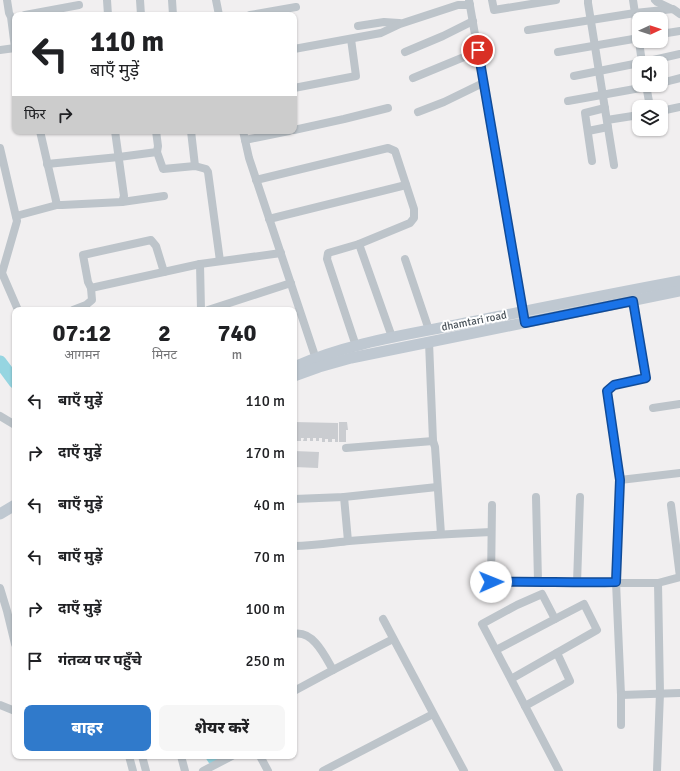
<!DOCTYPE html>
<html lang="hi">
<head>
<meta charset="utf-8">
<style>
  :root { --surface:#fff; --page:#f6f6f6; --text:#202124; --muted:#757577; --accent:#307acb }
  body { margin:0; font-family:Signika,"Noto Sans Devanagari",sans-serif; background:var(--page); color:var(--text); height:100vh; display:flex; flex-direction:column; font-size:15px; white-space:nowrap }
  * { box-sizing:border-box; margin:0 }
  p { font-size:13px; color:var(--muted) }
  .icon { flex:none; width:22px; height:22px; fill:none; stroke:currentColor; stroke-width:2; stroke-linecap:round; stroke-linejoin:round }
  .map { position:relative; flex:1; overflow:hidden }
  .sheet { position:absolute; left:12px; top:307px; width:285px; height:452px; display:flex; flex-direction:column; background:var(--surface); border-radius:8px; box-shadow:0 1px 3px #0004 }
  .sheet>* { flex:none }
  .guide { position:absolute; left:12px; top:12px; width:285px; height:122px; border-radius:8px; box-shadow:0 1px 3px #0004; background:#fff; color:var(--text); overflow:hidden }
  .needle { width:26px; rotate:87deg }
  .controls { position:absolute; left:632px; top:12px; display:grid; gap:8px }
  .controls a { display:grid; place-items:center; width:36px; height:36px; border-radius:8px; background:var(--surface); box-shadow:0 1px 3px #0004; font-size:20px }
  .pin { position:absolute; display:grid; place-items:center; width:34px; height:34px; color:#fff; margin:-17px; border:2px solid #fff; border-radius:50%; box-shadow:0 1px 4px #0007 }
  .me { position:absolute; width:44px; margin:-22px; rotate:89deg; stroke-linejoin:round; filter:drop-shadow(0 0 3px #0008) }
  .turn { display:flex; align-items:center; gap:14px; height:84px; padding:0 12px; font-size:18px }
  .turn .icon { width:52px; height:52px; stroke-width:2.5 }
  .turn b { display:block; font-size:28px; line-height:34px }
  .then { display:flex; align-items:center; height:38px; padding:0 12px; background:#0003; gap:8px; font-size:15px }
  .eta { display:flex; justify-content:space-evenly; align-items:center; height:68px; text-align:center }
  .eta b { font-size:24px; font-weight:800; line-height:28px }
  .cta { display:flex; gap:8px; margin-top:auto; padding:8px 12px }
  .cta a { flex:1; height:46px; border-radius:8px; background:var(--accent); color:#fff; font-size:16px; font-weight:800; line-height:46px; text-align:center }
  .cta a+a { background:var(--page); color:var(--text) }
  ul { padding:0; list-style:none }
  li { display:flex; align-items:center; gap:12px; height:52px; padding:0 12px }
  li div { flex:1 }
  li b { display:block; font-size:15px }
  li em { font-style:normal }
  .map>svg:first-child { display:block }
  .lines { fill:none; stroke-linecap:round; stroke-linejoin:round }
  .river { stroke:#96d5e1; stroke-width:13 }
  .building { fill:#caccd0 }
  .minor { stroke:#bdc4ca; stroke-width:8 }
  .secondary { stroke:#bfc8d1; stroke-width:11 }
  .route-casing { stroke:#114b97; stroke-width:10 }
  .route { stroke:#1a73e8; stroke-width:7 }
  .labels { text-anchor:middle; dominant-baseline:central; stroke-width:4; stroke-linejoin:round; paint-order:stroke }
  .street-label { font-size:11px; fill:#4a535a; stroke:#fff }
</style>
</head>
<body>
<div class="map">
<svg width="680" height="771" viewBox="0 0 680 771">
  <rect width="100%" height="100%" fill="#f1eff0"/>
  <g class="lines">
    <!-- river -->
    <g class="river">
      <path d="M 0,362 L 15,382"/>
      <path d="M 212,756 L 214,759"/>
    </g>
  </g>
  <!-- building -->
  <g class="building">
    <path d="M 294,422 L 338,423 L 338,442 L 335,442 L 335,439 L 332,439 L 332,442 L 328,442 L 328,439 L 325,439 L 325,442 L 322,442 L 322,438 L 319,438 L 319,441 L 316,441 L 316,438 L 313,438 L 313,441 L 310,441 L 310,438 L 307,438 L 307,441 L 303,441 L 304,438 L 301,438 L 301,441 L 297,441 L 297,438 L 294,438 Z"/>
    <path d="M 339,422 L 347,422 L 348,430 L 346,430 L 346,442 L 339,442 Z"/>
    <path d="M 294,451 L 319,452 L 318,468 L 294,467 Z"/>
  </g>
  <g class="lines">
    <!-- minor -->
    <g class="minor">
      <path d="M 7,0 L 9,13 L 11,17 L 15,48"/>
      <path d="M 107,0 L 108,15"/>
      <path d="M 140,0 L 141,15"/>
      <path d="M 172,0 L 173,15"/>
      <path d="M 216,0 L 219,15"/>
      <path d="M 469,0 L 524,316"/>
      <path d="M 492,0 L 494,10 L 556,0"/>
      <path d="M 588,0 L 588,3 L 614,165"/>
      <path d="M 633,0 L 639,40"/>
      <path d="M 655,0 L 657,2 L 672,9"/>
      <path d="M 25,15 L 79,5"/>
      <path d="M 250,15 L 296,7"/>
      <path d="M 358,26 L 384,22 L 399,23"/>
      <path d="M 528,30 L 635,13 L 673,9 L 680,14"/>
      <path d="M 661,34 L 680,31"/>
      <path d="M 639,41 L 642,63"/>
      <path d="M 294,49 L 381,33 L 400,24 L 458,5 L 470,5"/>
      <path d="M 0,50 L 15,48"/>
      <path d="M 405,52 L 443,36 L 473,21"/>
      <path d="M 558,52 L 639,38"/>
      <path d="M 640,63 L 680,54"/>
      <path d="M 574,76 L 639,63"/>
      <path d="M 413,78 L 464,57 L 478,50"/>
      <path d="M 661,83 L 680,78"/>
      <path d="M 646,85 L 650,107"/>
      <path d="M 294,88 L 356,76 L 351,39"/>
      <path d="M 568,101 L 646,87 L 654,85"/>
      <path d="M 661,111 L 680,107"/>
      <path d="M 418,112 L 444,102 L 483,83"/>
      <path d="M 607,120 L 639,115"/>
      <path d="M 294,130 L 344,119 L 388,108"/>
      <path d="M 40,131 L 57,205"/>
      <path d="M 156,131 L 158,146 L 157,152 L 163,169 L 195,166 L 206,169 L 208,172 L 220,261"/>
      <path d="M 191,131 L 195,166"/>
      <path d="M 243,131 L 249,158 L 317,362"/>
      <path d="M 588,131 L 608,127"/>
      <path d="M 245,140 L 289,131"/>
      <path d="M 0,148 L 17,221 L 2,273 L 18,310"/>
      <path d="M 592,161 L 585,113 L 605,108"/>
      <path d="M 47,164 L 119,157 L 157,152"/>
      <path d="M 256,180 L 388,148 L 395,151 L 414,209 L 414,218 L 410,223 L 359,244 L 328,253 L 327,259 L 356,346"/>
      <path d="M 122,202 L 164,196"/>
      <path d="M 16,216 L 57,205 L 62,205 L 122,202 L 124,196 L 115,131"/>
      <path d="M 269,219 L 406,185"/>
      <path d="M 359,244 L 392,337"/>
      <path d="M 405,259 L 428,327 L 428,330"/>
      <path d="M 200,264 L 201,310"/>
      <path d="M 91,288 L 200,264 L 281,253"/>
      <path d="M 633,301 L 646,378 L 614,385 L 607,391 L 620,480 L 616,582 L 621,695 L 680,693"/>
      <path d="M 73,310 L 86,305 L 92,300 L 91,288 L 88,282 L 83,255 L 151,240 L 156,246 L 164,272"/>
      <path d="M 208,310 L 291,283"/>
      <path d="M 429,342 L 433,441 L 435,447 L 441,534"/>
      <path d="M 653,408 L 680,404"/>
      <path d="M 0,416 L 15,425"/>
      <path d="M 346,448 L 433,441"/>
      <path d="M 620,480 L 680,473"/>
      <path d="M 344,497 L 348,541"/>
      <path d="M 536,497 L 538,581"/>
      <path d="M 294,499 L 344,497 L 437,487"/>
      <path d="M 492,505 L 491,582 L 538,581 L 577,583 L 658,583 L 680,577 L 671,505"/>
      <path d="M 294,546 C 313,546 331,543 349,541 C 397,537 444,534 491,532"/>
      <path d="M 577,583 L 580,497"/>
      <path d="M 0,588 L 7,611 L 15,644"/>
      <path d="M 383,619 L 464,771"/>
      <path d="M 294,634 C 313,630 325,656 333,670"/>
      <path d="M 496,650 L 555,619"/>
      <path d="M 511,679 L 597,630 L 584,604 L 555,619 L 542,594 L 517,605 L 482,624 L 491,641 L 559,771"/>
      <path d="M 294,691 L 333,670 L 393,639"/>
      <path d="M 621,695 L 621,725"/>
      <path d="M 0,705 L 15,711"/>
      <path d="M 525,706 L 570,681 L 557,653"/>
      <path d="M 129,756 L 133,771"/>
      <path d="M 142,756 L 146,771"/>
      <path d="M 181,756 L 185,771"/>
      <path d="M 260,756 L 268,771"/>
      <path d="M 203,771 L 232,756"/>
      <path d="M 323,771 L 433,714"/>
      <path d="M 657,771 L 660,693 L 658,583"/>
    </g>
    <!-- secondary -->
    <g class="secondary">
      <path d="M 294,367 C 350,342 412,334 471,322 C 541,308 610,294 680,281"/>
      <path d="M 294,376 L 319,367 L 351,358 L 680,291"/>
      <path d="M 0,514 L 15,505"/>
    </g>
  </g>
  <g class="lines">
    <defs>
      <path id="route" d="M 478,50 L 525,323 L 633,301 L 646,378 L 614,385 L 607,391 L 620,480 L 616,582 C 575,583 533,581 491,582"/>
    </defs>
    <!-- route casing -->
    <use href="#route" class="route-casing"/>
    <!-- route -->
    <use href="#route" class="route"/>
  </g>
  <g class="labels">
    <!-- street labels -->
    <g class="street-label">
      <text transform="translate(474 321) rotate(-11)">dhamtari road</text>
    </g>
  </g>
</svg>
<div class="controls">
<a><svg class="needle" viewBox="-14 -14 28 28"><path d="M0-13l5 13h-10z" fill="#e53935"/><path d="M0 13l5-13h-10z" fill="#757577"/></svg></a>
<a><svg class="icon" aria-label="sound" viewBox="0 0 24 24"><path d="M4 9h4l5-4v14l-5-4H4zM17 9q2 3 0 6"/></svg></a>
<a><svg class="icon" aria-label="layers" viewBox="0 0 24 24"><path d="M12 4l9 5-9 5-9-5zM3 14l9 5 9-5"/></svg></a>
</div>
<div class="pin" style="left:478px;top:50px;background:#d93025"><svg class="icon" aria-label="arrive" viewBox="0 0 24 24"><path d="M6 21V4h12l-3 4 3 4H6"/></svg></div>
<svg class="me" style="left:491px;top:582px" viewBox="-20 -20 40 40"><circle r="19" fill="#fff"/><path d="M0-13L10 11 0 6-10 11z" fill="#1a73e8"/></svg>
<div class="guide">
<div class="turn"><svg class="icon" aria-label="left" viewBox="0 0 24 24"><path d="M17 20v-9H6M10 6l-5 5 5 5"/></svg><div><b>110 m</b>बाएँ मुड़ें</div></div>
<div class="then">फिर<svg class="icon" aria-label="right" viewBox="0 0 24 24"><path d="M7 20v-9h11M14 6l5 5-5 5"/></svg></div>
</div>
<section class="sheet">
<div class="eta">
<div><b>07:12</b><p>आगमन</p></div>
<div><b>2</b><p>मिनट</p></div>
<div><b>740</b><p>m</p></div>
</div>
<ul>
<li><svg class="icon" aria-label="left" viewBox="0 0 24 24"><path d="M17 20v-9H6M10 6l-5 5 5 5"/></svg><div><b>बाएँ मुड़ें</b></div><em>110 m</em></li>
<li><svg class="icon" aria-label="right" viewBox="0 0 24 24"><path d="M7 20v-9h11M14 6l5 5-5 5"/></svg><div><b>दाएँ मुड़ें</b></div><em>170 m</em></li>
<li><svg class="icon" aria-label="left" viewBox="0 0 24 24"><path d="M17 20v-9H6M10 6l-5 5 5 5"/></svg><div><b>बाएँ मुड़ें</b></div><em>40 m</em></li>
<li><svg class="icon" aria-label="left" viewBox="0 0 24 24"><path d="M17 20v-9H6M10 6l-5 5 5 5"/></svg><div><b>बाएँ मुड़ें</b></div><em>70 m</em></li>
<li><svg class="icon" aria-label="right" viewBox="0 0 24 24"><path d="M7 20v-9h11M14 6l5 5-5 5"/></svg><div><b>दाएँ मुड़ें</b></div><em>100 m</em></li>
<li><svg class="icon" aria-label="arrive" viewBox="0 0 24 24"><path d="M6 21V4h12l-3 4 3 4H6"/></svg><div><b>गंतव्य पर पहुँचे</b></div><em>250 m</em></li>
</ul>
<div class="cta"><a>बाहर</a><a>शेयर करें</a></div>
</section>
</div>
</body>
</html>
